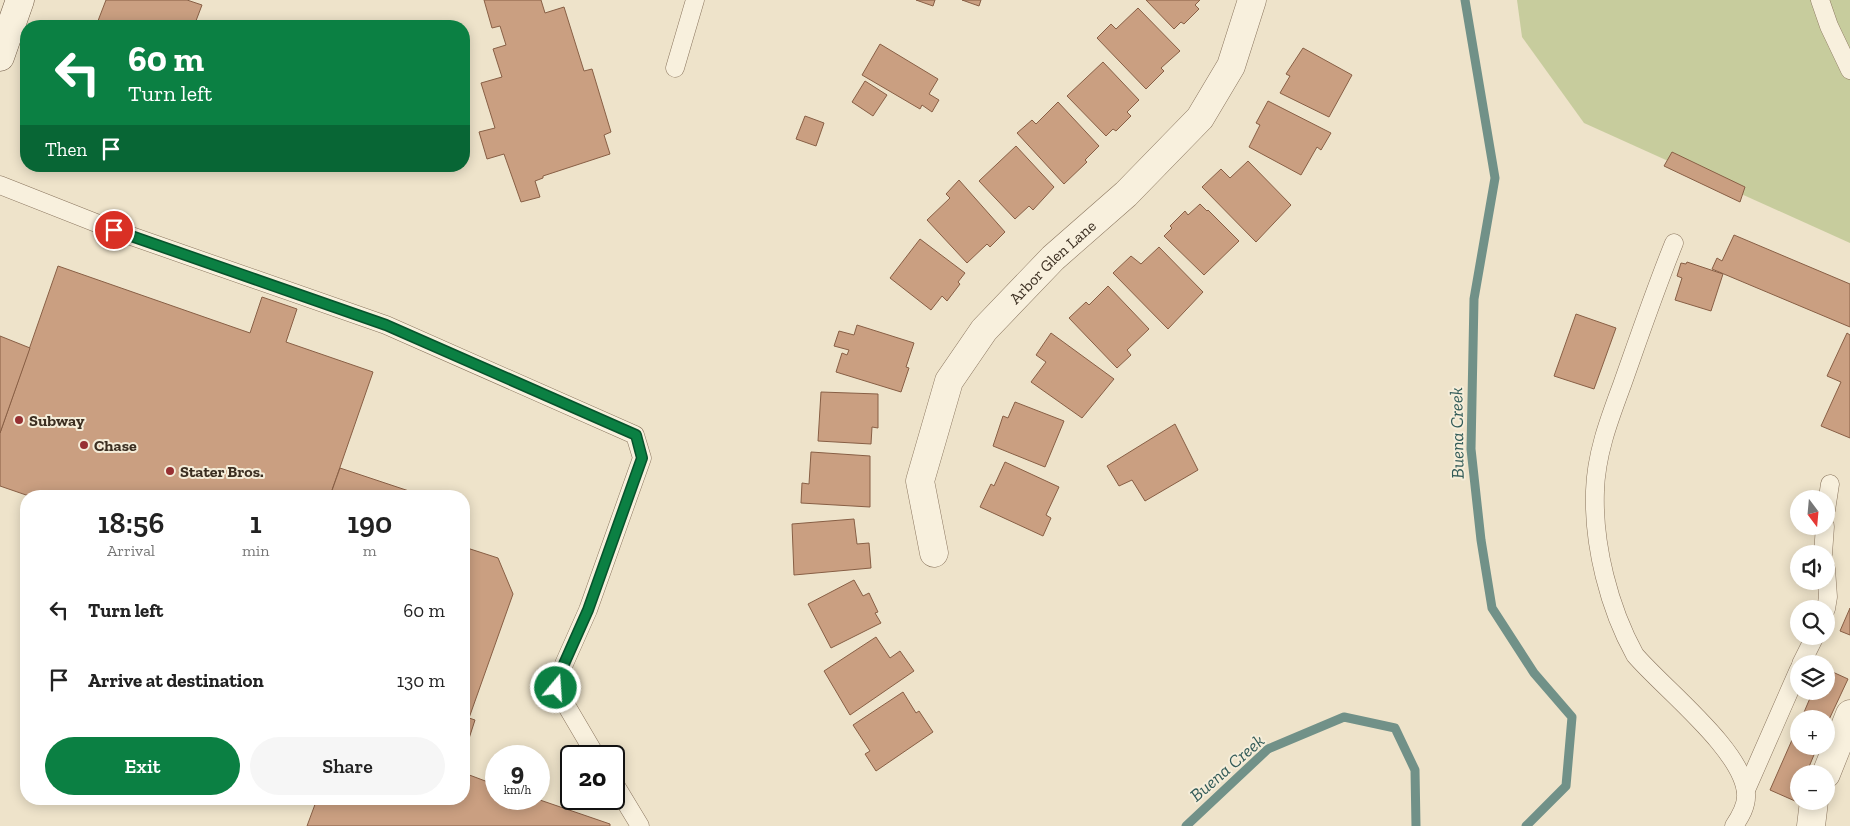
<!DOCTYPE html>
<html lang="en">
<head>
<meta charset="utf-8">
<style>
  :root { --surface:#fff; --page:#f6f6f6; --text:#222; --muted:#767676; --accent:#0b8043 }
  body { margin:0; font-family:"Zilla Slab",serif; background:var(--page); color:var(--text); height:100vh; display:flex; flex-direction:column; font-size:19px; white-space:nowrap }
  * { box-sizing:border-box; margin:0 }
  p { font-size:16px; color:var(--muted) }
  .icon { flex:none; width:28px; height:28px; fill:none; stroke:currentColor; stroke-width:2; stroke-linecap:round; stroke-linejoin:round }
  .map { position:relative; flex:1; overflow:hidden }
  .side { position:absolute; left:20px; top:490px; width:450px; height:315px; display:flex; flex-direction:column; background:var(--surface); border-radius:20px; box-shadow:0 2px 12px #0003 }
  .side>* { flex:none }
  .hud { position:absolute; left:20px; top:20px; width:450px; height:152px; border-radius:20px; box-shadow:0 2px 12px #0003; background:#0b8043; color:#fff; overflow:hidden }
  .needle { width:32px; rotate:164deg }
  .fabs { position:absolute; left:1790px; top:490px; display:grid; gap:10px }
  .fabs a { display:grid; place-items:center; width:45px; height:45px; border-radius:50%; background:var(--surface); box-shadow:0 2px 12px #0003; font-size:25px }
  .speed { position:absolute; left:485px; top:745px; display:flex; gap:10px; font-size:25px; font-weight:700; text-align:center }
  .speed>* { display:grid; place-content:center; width:65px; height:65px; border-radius:50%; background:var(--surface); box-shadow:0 2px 12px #0003; line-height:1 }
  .speed small { font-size:12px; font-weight:400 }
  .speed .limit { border:2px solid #111; border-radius:8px; background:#fff; color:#111 }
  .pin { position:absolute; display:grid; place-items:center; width:42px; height:42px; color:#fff; margin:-21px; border:2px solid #fff; border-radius:50%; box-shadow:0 1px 5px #0007 }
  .me { position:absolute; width:55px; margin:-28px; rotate:18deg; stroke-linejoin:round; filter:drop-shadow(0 0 4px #0008) }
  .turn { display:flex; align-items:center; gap:18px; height:105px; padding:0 25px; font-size:22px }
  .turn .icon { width:65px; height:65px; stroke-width:2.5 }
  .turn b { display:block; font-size:35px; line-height:42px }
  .then { display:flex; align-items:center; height:48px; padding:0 25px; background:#0003; gap:10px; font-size:19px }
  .eta { display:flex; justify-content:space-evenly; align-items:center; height:85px; text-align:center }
  .eta b { font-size:30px; font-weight:600; line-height:35px }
  .button { display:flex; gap:10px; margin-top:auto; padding:10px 25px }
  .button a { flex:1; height:58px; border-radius:30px; background:var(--accent); color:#fff; font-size:20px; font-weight:600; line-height:58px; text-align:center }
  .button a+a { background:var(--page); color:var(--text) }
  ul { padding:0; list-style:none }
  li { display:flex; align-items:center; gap:15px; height:70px; padding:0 25px }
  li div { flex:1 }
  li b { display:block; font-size:19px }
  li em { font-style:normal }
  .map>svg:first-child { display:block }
  .green { fill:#c7cc9d }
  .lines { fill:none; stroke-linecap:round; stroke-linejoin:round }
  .stream { stroke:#719188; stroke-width:9 }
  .building { fill:#ca9f81; stroke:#885f45 }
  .lane-casing { stroke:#8a755e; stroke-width:19 }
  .street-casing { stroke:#8a755e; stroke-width:29 }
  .secondary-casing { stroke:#6c5641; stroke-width:29 }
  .lane { stroke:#f8f0dd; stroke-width:18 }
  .street { stroke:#f8f0dd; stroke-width:28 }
  .secondary { stroke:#f8f0dd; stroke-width:28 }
  .route-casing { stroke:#07532c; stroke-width:12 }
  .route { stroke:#0b8043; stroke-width:9 }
  .poi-dot { fill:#973032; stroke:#f5edd9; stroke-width:2 }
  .labels { text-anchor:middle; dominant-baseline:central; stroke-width:4; stroke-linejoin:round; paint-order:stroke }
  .street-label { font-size:16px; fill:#3b2e21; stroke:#f5edd9 }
  .poi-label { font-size:16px; font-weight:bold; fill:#3b2e21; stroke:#f5edd9; text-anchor:start }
  .water-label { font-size:18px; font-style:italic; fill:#315a57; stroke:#f5edd9 }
</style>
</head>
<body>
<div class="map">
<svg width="1850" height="826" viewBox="0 0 1850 826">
  <rect width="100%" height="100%" fill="#eee3ca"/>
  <!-- green -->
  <path class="green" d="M 1517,0 L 1850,0 L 1850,243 L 1584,123 L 1522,37 Z"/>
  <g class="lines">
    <!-- stream -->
    <g class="stream">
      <path d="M 1465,0 L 1495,178 L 1474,299 L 1471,449 L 1481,540 L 1492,608 L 1534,673 L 1572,717 L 1566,786 L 1526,826"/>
      <path d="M 1186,826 L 1268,749 L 1344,717 L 1395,728 L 1415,770 L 1416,826"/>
    </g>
  </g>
  <!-- building -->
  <g class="building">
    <path d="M 106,0 L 187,0 L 202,5 L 194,26 L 96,26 Z"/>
    <path d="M 484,0 L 541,0 L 545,13 L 564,7 L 584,71 L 592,69 L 611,132 L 604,135 L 610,154 L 543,176 L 543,178 L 535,181 L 540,197 L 521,202 L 504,154 L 487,159 L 479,132 L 495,128 L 481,83 L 502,77 L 493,49 L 506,45 L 500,26 L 492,28 Z"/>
    <path d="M 916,0 L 935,0 L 933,6 Z"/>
    <path d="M 962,0 L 981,0 L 979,6 Z"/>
    <path d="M 1146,0 L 1200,0 L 1195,5 L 1199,9 L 1184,24 L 1181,22 L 1174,29 Z"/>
    <path d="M 1138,8 L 1180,51 L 1161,68 L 1164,71 L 1146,89 L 1097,38 L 1111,24 L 1116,29 Z"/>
    <path d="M 880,44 L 938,79 L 929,94 L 939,100 L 932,112 L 922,105 L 920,109 L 862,75 Z"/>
    <path d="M 1303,48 L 1352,75 L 1329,117 L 1280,93 L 1290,76 L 1286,74 Z"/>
    <path d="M 1103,62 L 1139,100 L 1127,112 L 1131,116 L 1116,131 L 1113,129 L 1106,136 L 1067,96 Z"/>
    <path d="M 865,81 L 887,95 L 873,116 L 852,102 Z"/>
    <path d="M 1268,101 L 1331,133 L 1321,150 L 1317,147 L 1301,175 L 1249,147 L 1260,125 L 1256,123 Z"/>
    <path d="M 1058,102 L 1099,146 L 1085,160 L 1087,162 L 1064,184 L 1017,133 L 1032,120 L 1036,124 Z"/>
    <path d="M 805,116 L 824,123 L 816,146 L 796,139 Z"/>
    <path d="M 1016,146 L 1054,187 L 1033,210 L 1029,206 L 1015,219 L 979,181 Z"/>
    <path d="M 1672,152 L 1745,187 L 1740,202 L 1664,166 Z"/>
    <path d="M 1248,161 L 1291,205 L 1256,242 L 1202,187 L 1221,169 L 1230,178 Z"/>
    <path d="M 959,180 L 1005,232 L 990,247 L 987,244 L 967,263 L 927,220 L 950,198 L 946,194 Z"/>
    <path d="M 1200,204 L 1207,211 L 1208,210 L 1239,241 L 1204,275 L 1164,236 L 1172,228 L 1170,226 L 1185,211 L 1188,215 Z"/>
    <path d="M 1734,235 L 1850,284 L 1850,327 L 1712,269 L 1717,258 L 1722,261 Z"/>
    <path d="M 920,239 L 965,273 L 958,282 L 960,284 L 947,301 L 942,296 L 931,310 L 890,278 Z"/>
    <path d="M 1159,247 L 1203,292 L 1168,329 L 1113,273 L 1131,256 L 1141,264 Z"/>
    <path d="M 1687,262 L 1723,274 L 1711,311 L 1675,300 L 1682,278 L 1677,276 L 1681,263 L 1686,264 Z"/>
    <path d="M 58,266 L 250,333 L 262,297 L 297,309 L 286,342 L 373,372 L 330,496 L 29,496 L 0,486 L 0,433 Z"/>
    <path d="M 1108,286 L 1149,329 L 1127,350 L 1131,355 L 1117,368 L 1069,318 L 1086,302 L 1089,305 Z"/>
    <path d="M 1576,314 L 1616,328 L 1594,389 L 1554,376 Z"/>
    <path d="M 857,325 L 914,343 L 906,367 L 909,368 L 901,392 L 836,372 L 842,353 L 847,355 L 849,350 L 834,346 L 839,331 L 854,335 Z"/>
    <path d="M 1051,333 L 1114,379 L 1082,418 L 1031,382 L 1046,362 L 1036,355 Z"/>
    <path d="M 1847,333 L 1850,335 L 1850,438 L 1821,426 L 1841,382 L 1827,376 Z"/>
    <path d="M 0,336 L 30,348 L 0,433 Z"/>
    <path d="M 821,392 L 878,394 L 878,428 L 872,427 L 871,444 L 818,441 Z"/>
    <path d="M 1015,402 L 1064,421 L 1045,467 L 993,446 L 1003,416 L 1008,418 Z"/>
    <path d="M 1175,424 L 1198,470 L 1145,501 L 1132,480 L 1119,486 L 1107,466 Z"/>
    <path d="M 811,452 L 870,456 L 870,507 L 801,503 L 802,483 L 809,484 Z"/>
    <path d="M 1005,462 L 1059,487 L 1046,515 L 1051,518 L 1043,536 L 980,507 L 991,484 L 994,486 Z"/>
    <path d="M 340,468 L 424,496 L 330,496 Z"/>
    <path d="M 854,519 L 857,544 L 869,543 L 871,568 L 794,575 L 792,524 Z"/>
    <path d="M 464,547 L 498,558 L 513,594 L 469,718 L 475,720 L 464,754 Z"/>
    <path d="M 854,580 L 863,596 L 869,593 L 878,612 L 875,613 L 881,623 L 831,648 L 808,604 Z"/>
    <path d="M 1850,608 L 1850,635 L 1840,631 Z"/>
    <path d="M 876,637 L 890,658 L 900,651 L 914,671 L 850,715 L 824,671 Z"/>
    <path d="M 1826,669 L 1848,679 L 1826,726 L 1826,719 L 1807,719 L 1802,717 L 1813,691 L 1826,691 Z"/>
    <path d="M 903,692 L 916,713 L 919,711 L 933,732 L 876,771 L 865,754 L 870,751 L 853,725 Z"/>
    <path d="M 1792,740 L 1799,743 L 1799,746 L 1816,750 L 1806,774 L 1799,774 L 1799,791 L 1795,801 L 1770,790 Z"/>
    <path d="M 464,773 L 496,785 L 496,799 L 537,799 L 610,824 L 610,826 L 307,826 L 317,799 L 464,799 Z"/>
  </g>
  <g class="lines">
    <defs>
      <g id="lane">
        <path d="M 1820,0 L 1829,26 L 1850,70"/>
        <path d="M 675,68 L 695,0"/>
        <path d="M 0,185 L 114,230 L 386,325 L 635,435 L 642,458 L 588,610 L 564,664 L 556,688 L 596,756"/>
        <path d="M 1674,243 C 1655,290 1639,337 1622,385 C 1609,420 1596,454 1595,491 C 1593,545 1609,608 1635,655 C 1664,689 1744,751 1746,794 C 1747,806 1740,817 1734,826"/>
        <path d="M 1826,510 L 1830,484"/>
        <path d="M 1823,554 L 1825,526"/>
        <path d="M 1826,569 L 1828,597 L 1826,609"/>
        <path d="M 1801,664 L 1815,636"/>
        <path d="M 614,783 L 640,826"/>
        <path d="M 1746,790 L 1799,669"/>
      </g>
      <g id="street">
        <path id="s1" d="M 934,553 L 920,481 L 949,381 L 984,330 L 1053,258 L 1126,194 L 1200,118 L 1231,66 L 1252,0"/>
        <path d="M 1826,774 L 1850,714"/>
        <path d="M 1811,826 L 1814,801"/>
      </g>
      <path id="secondary" d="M 0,57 L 20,0"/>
    </defs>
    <!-- lane casing -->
    <use href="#lane" class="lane-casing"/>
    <!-- street casing -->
    <use href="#street" class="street-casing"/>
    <!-- secondary casing -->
    <use href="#secondary" class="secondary-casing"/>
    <!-- lane -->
    <use href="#lane" class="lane"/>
    <!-- street -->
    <use href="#street" class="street"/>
    <!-- secondary -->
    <use href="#secondary" class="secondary"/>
  </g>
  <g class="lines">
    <defs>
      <path id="route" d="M 114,230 L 386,325 L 636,435 L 642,458 L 588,610 L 564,664 L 556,688"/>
    </defs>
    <!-- route casing -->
    <use href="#route" class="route-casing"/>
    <!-- route -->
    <use href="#route" class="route"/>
  </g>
  <!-- markers -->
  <g class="poi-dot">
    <circle cx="19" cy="420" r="5"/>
    <circle cx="84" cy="445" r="5"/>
    <circle cx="170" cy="471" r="5"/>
  </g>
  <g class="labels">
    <!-- street labels -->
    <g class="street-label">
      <text stroke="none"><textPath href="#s1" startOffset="336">Arbor Glen Lane</textPath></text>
    </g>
    <!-- poi labels -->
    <g class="poi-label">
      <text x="29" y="420">Subway</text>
      <text x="94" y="445">Chase</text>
      <text x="180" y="471">Stater Bros.</text>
    </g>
    <!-- water labels -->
    <g class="water-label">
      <text transform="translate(1457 433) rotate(-91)">Buena Creek</text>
      <text transform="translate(1227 768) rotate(-41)">Buena Creek</text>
    </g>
  </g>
</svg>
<div class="fabs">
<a><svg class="needle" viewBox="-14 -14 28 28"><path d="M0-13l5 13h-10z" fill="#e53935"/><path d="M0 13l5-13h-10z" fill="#767676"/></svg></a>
<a><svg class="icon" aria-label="sound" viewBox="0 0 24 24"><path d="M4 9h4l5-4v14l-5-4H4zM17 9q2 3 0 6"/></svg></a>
<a><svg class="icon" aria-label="search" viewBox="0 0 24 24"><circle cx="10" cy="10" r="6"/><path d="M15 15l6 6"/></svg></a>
<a><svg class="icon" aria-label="layers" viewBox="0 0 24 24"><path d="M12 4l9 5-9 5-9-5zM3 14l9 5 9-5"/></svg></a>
<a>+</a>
<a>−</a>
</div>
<div class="speed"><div>9<small>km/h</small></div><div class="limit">20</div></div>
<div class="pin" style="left:114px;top:230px;background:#d93025"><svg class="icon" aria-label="arrive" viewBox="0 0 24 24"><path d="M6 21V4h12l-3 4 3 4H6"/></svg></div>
<svg class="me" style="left:556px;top:688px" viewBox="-20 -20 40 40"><circle r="17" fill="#0b8043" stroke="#fff" stroke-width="3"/><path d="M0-11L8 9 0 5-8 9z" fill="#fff"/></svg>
<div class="hud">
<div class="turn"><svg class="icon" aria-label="left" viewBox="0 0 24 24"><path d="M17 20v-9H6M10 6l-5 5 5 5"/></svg><div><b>60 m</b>Turn left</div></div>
<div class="then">Then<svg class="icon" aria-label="arrive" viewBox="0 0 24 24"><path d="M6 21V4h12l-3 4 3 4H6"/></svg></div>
</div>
<section class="side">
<div class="eta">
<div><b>18:56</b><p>Arrival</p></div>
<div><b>1</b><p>min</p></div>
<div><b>190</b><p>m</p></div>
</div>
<ul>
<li><svg class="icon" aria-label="left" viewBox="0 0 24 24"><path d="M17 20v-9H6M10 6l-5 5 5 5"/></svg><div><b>Turn left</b></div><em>60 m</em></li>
<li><svg class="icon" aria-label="arrive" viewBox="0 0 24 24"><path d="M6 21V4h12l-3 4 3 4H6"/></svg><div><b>Arrive at destination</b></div><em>130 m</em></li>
</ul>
<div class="button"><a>Exit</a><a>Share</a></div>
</section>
</div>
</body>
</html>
